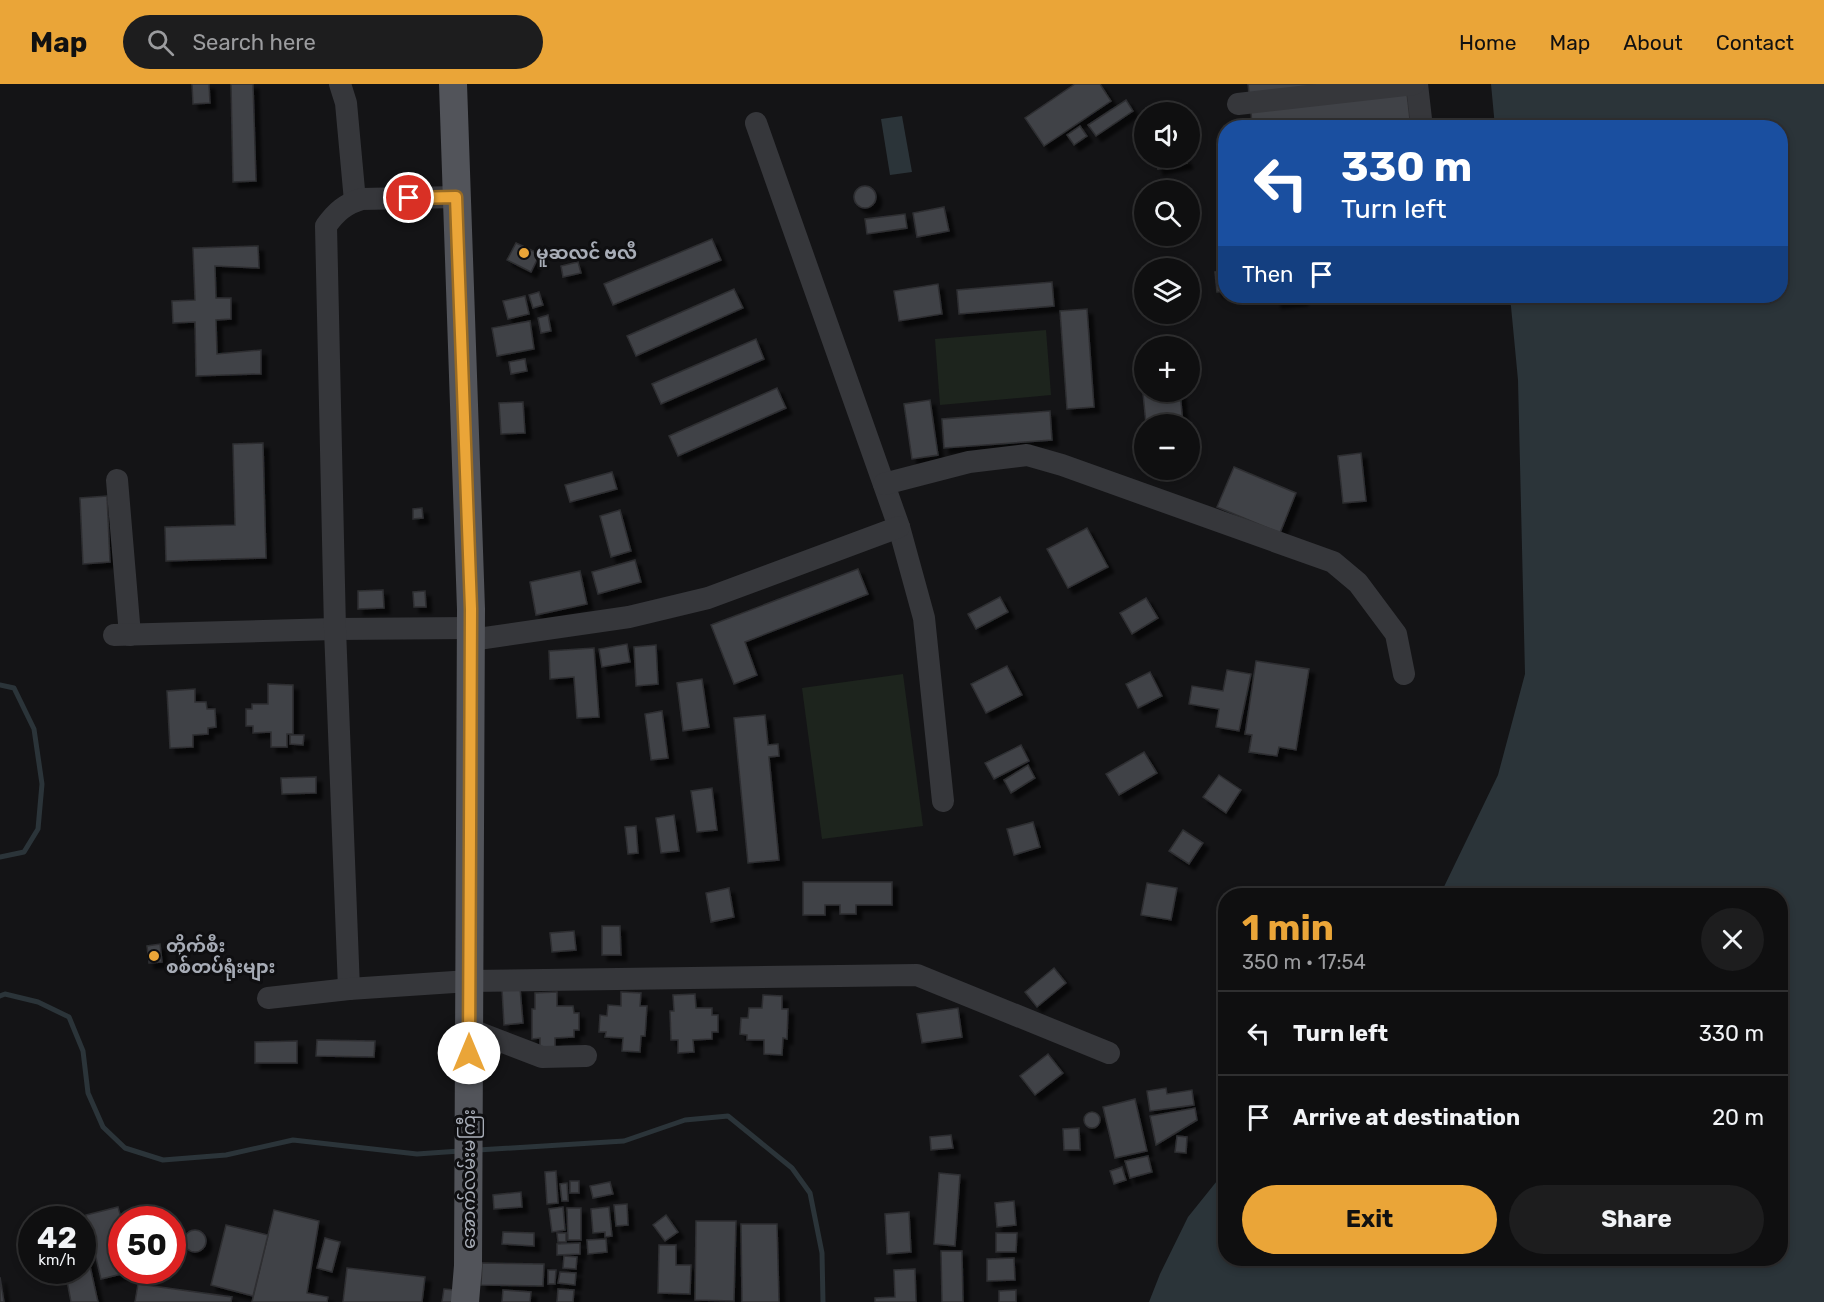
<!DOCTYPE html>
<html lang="en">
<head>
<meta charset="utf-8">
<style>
  :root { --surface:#0f0f10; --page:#1d1d1e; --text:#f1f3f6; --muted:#9b9c9f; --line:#2f2f30; --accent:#eaa538 }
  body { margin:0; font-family:Rubik,"Noto Sans Myanmar",sans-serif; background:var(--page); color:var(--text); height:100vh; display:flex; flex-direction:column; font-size:22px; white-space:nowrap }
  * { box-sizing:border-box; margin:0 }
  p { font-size:20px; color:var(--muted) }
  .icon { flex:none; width:33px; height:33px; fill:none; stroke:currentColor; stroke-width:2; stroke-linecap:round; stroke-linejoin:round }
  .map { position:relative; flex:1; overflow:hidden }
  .drawer { position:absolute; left:1218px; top:804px; width:570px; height:378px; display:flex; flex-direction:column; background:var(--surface); border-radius:24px; box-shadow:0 3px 9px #0003,0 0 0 2px var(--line) }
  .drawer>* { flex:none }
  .banner { position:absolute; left:1218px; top:36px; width:570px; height:183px; border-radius:24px; box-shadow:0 3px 9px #0003,0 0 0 2px var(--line); background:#1a4fa0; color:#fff; overflow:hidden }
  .tools { position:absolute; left:1134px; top:18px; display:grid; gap:12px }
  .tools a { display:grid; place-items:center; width:66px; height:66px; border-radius:50%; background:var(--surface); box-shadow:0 3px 9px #0003,0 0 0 2px var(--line); font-size:30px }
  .speed { position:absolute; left:18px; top:1122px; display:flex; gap:12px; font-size:30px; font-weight:700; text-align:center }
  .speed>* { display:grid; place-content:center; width:78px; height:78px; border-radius:50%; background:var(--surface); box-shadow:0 3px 9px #0003,0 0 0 2px var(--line); line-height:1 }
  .speed small { font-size:15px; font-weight:400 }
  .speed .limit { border:9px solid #d22; background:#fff; color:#111 }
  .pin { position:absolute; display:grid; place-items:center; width:51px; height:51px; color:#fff; margin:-26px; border:3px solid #fff; border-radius:50%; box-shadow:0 2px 6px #0007 }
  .me { position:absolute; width:66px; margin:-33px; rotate:0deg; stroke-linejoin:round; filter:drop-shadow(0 0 4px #0008) }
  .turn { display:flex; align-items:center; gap:21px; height:126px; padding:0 24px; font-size:27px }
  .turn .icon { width:78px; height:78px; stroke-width:2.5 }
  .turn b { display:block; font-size:42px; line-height:51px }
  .then { display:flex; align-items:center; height:57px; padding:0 24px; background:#0003; gap:12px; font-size:22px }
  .round { display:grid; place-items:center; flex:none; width:63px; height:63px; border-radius:32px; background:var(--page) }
  .summary { display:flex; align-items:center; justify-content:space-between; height:102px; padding:0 24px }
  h1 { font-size:36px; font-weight:700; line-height:45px; color:var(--accent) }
  .primary-button { display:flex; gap:12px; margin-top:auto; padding:12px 24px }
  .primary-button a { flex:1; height:69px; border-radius:36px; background:var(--accent); color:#111; font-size:24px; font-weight:700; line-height:69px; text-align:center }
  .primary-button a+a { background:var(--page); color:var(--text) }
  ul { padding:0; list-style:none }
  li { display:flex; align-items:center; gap:18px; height:84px; padding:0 24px; border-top:2px solid var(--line) }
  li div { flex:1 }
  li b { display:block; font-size:22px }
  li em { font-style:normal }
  header { display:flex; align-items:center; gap:36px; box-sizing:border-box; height:84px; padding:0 30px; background:var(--accent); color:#111 }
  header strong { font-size:28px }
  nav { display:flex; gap:33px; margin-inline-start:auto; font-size:21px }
  .search { width:420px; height:54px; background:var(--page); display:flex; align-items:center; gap:15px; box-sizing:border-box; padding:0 21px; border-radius:33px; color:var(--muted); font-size:22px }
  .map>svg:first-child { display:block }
  .green { fill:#1d241d }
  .water { fill:#2b3439 }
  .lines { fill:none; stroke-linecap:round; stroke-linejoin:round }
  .stream { stroke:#2b3439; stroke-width:5 }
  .building { fill:#414246; stroke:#2e2f32; stroke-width:1.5; filter:url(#shadow) }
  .minor { stroke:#36373b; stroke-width:22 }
  .major { stroke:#52545a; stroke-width:28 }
  .route-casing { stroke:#986b24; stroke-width:15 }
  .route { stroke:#eaa538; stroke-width:10 }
  .poi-dot { fill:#eaa538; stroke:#0f0f11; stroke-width:2 }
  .labels { text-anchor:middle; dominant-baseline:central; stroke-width:6; stroke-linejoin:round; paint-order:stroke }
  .poi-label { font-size:18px; font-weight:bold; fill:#a7acb6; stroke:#0f0f11; text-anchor:start }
  .street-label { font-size:18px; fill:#a7acb6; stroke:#0f0f11 }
</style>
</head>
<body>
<header>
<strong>Map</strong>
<div class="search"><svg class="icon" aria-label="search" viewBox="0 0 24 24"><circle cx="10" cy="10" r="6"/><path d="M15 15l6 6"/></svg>Search here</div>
<nav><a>Home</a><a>Map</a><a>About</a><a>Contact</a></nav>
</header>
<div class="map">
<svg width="1824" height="1218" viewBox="0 0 1824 1218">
  <defs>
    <filter id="shadow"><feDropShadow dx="5.5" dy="5.5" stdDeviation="1.5" flood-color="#0009"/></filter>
  </defs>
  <rect width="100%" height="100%" fill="#141416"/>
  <!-- green -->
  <g class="green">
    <path d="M 1046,246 L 1051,311 L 940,321 L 935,255 Z"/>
    <path d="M 903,590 L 923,742 L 822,755 L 802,604 Z"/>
  </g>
  <!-- water -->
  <g class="water">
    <path d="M 1491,0 L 1824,0 L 1824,1218 L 1149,1218 L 1160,1190 L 1188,1133 L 1225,1087 L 1226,1174 L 1780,1174 L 1780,812 L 1440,811 L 1498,691 L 1525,590 L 1518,296 L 1510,212 L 1780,212 L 1780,44 L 1495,43 Z"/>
    <path d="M 902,32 L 912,88 L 890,91 L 881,35 Z"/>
  </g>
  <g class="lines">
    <!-- stream -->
    <g class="stream">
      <path d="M 0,601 L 14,604 L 34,645 L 42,700 L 38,745 L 24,768 L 0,773"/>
      <path d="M 0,912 L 5,910 L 38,918 L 69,933 L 83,967 L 88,1009 L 103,1043 L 125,1064 L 163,1076 L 226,1071 L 293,1056 L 417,1070 L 460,1067"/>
      <path d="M 478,1066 L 624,1057 L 685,1036 L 728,1032 L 792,1084 L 810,1109 L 822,1169 L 823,1218"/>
    </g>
  </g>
  <!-- building -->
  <g class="building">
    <path d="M 192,0 L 209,0 L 210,19 L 193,20 Z"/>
    <path d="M 231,0 L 253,0 L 256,97 L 233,98 Z"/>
    <path d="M 1075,0 L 1100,0 L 1111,17 L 1044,62 L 1025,34 Z"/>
    <path d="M 1248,0 L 1349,0 L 1249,10 Z"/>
    <path d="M 1407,9 L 1411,44 L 1252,44 L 1251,27 Z"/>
    <path d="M 1126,16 L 1133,27 L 1096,52 L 1088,41 Z"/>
    <path d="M 1175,19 L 1177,28 L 1146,28 L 1146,24 Z"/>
    <path d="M 1080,42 L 1087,52 L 1074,61 L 1067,51 Z"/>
    <path d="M 1155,74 L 1185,74 L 1187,79 L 1158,85 Z"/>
    <circle cx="865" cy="113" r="11"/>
    <path d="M 944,123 L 949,147 L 917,153 L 913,129 Z"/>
    <path d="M 905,130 L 907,144 L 867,150 L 865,135 Z"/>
    <path d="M 712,155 L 721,176 L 613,221 L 604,200 Z"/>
    <path d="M 516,159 L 540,170 L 531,188 L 507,176 Z"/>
    <path d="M 258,162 L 259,184 L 215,182 L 216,214 L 231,214 L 231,235 L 216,236 L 217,270 L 261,266 L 261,290 L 196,292 L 195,238 L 173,239 L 172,217 L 195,216 L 193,164 Z"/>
    <path d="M 578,178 L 581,189 L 563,193 L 561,182 Z"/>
    <path d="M 1226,187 L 1226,207 L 1217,208 L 1215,188 Z"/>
    <path d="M 1052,198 L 1054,222 L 959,230 L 957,206 Z"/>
    <path d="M 938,200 L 942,230 L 899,237 L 894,207 Z"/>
    <path d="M 734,205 L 743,224 L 636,272 L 627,252 Z"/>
    <path d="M 539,208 L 543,221 L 533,224 L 529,211 Z"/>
    <path d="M 525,212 L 529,230 L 508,235 L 503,217 Z"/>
    <path d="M 1275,212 L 1304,212 L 1302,216 L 1276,219 Z"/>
    <path d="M 1087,225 L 1094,323 L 1067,325 L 1060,227 Z"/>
    <path d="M 548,231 L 551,247 L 541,249 L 538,234 Z"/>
    <path d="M 530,237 L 534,265 L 497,272 L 492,244 Z"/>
    <path d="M 756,255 L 764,275 L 661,320 L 652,300 Z"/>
    <path d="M 525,275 L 527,287 L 511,290 L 509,278 Z"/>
    <path d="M 1144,277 L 1144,308 L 1180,308 L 1183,340 L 1146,340 L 1140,278 Z"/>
    <path d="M 777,304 L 786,324 L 678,372 L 669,352 Z"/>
    <path d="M 930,316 L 938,371 L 912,375 L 904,320 Z"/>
    <path d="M 523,318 L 525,349 L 501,350 L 499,319 Z"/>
    <path d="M 1050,327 L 1052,356 L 944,364 L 942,335 Z"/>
    <path d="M 263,359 L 266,474 L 166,477 L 165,443 L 235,441 L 233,360 Z"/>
    <path d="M 1361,369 L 1366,417 L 1343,419 L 1338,372 Z"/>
    <path d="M 1234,383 L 1296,409 L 1280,449 L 1217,423 Z"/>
    <path d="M 612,388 L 617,405 L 570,418 L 565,401 Z"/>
    <path d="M 107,412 L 110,478 L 83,480 L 80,414 Z"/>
    <path d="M 422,424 L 423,434 L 413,435 L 413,425 Z"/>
    <path d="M 620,426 L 631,467 L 611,473 L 600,432 Z"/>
    <path d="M 1087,444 L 1108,483 L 1068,504 L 1047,465 Z"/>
    <path d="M 635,476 L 641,498 L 598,510 L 592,488 Z"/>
    <path d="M 858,485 L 868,510 L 745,558 L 757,591 L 734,600 L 711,541 Z"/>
    <path d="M 580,487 L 587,520 L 536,531 L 530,498 Z"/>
    <path d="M 383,506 L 384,524 L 358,525 L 358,507 Z"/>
    <path d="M 425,507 L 426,523 L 414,523 L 413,508 Z"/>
    <path d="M 1000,513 L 1008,528 L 976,545 L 968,530 Z"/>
    <path d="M 1146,514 L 1158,534 L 1132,550 L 1120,529 Z"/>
    <path d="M 627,560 L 630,578 L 602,583 L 599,565 Z"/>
    <path d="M 656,561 L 658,600 L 636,602 L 634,563 Z"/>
    <path d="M 594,564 L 599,633 L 577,634 L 574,593 L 550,595 L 549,567 Z"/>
    <path d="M 1256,577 L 1309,585 L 1296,666 L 1279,663 L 1277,672 L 1249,668 L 1252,651 L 1245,650 Z"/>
    <path d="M 1007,582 L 1022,611 L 986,629 L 971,600 Z"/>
    <path d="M 1227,586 L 1251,590 L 1239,647 L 1216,643 L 1219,625 L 1189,620 L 1192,602 L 1223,607 Z"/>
    <path d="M 1150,588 L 1162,612 L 1138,624 L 1126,600 Z"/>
    <path d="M 702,595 L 709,643 L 683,647 L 677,599 Z"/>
    <path d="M 268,600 L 293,601 L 293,650 L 287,650 L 287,663 L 271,663 L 271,648 L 253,649 L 253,642 L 246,642 L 246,625 L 252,625 L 252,620 L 268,620 Z"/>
    <path d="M 195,605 L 195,618 L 206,618 L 207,625 L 215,625 L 216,643 L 208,644 L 208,650 L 193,651 L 193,663 L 170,664 L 167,607 Z"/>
    <path d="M 662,627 L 668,674 L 651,676 L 645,630 Z"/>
    <path d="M 765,631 L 768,661 L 778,660 L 779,672 L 769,673 L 779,776 L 748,779 L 734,634 Z"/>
    <path d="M 290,651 L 304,651 L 303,661 L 290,660 Z"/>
    <path d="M 1021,661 L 1029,677 L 994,695 L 985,679 Z"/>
    <path d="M 1144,668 L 1157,689 L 1119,711 L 1106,690 Z"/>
    <path d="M 1028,681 L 1035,694 L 1011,709 L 1004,696 Z"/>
    <path d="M 1219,691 L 1241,706 L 1226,729 L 1203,713 Z"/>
    <path d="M 316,693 L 316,709 L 282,710 L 281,694 Z"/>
    <path d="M 712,704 L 717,746 L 697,748 L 691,707 Z"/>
    <path d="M 674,731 L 679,767 L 661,769 L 656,734 Z"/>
    <path d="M 1033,738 L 1040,763 L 1014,771 L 1007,745 Z"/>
    <path d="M 636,742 L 638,769 L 628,770 L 625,743 Z"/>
    <path d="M 1183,746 L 1203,759 L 1189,780 L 1169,767 Z"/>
    <path d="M 803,798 L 892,798 L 892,821 L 856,821 L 856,830 L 840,830 L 840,821 L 825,821 L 825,831 L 803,831 Z"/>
    <path d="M 1147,799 L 1177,804 L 1171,836 L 1141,831 Z"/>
    <path d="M 729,804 L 734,833 L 711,838 L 706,809 Z"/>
    <path d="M 602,842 L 620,842 L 621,871 L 602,871 Z"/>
    <path d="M 574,847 L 576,866 L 552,868 L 550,849 Z"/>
    <path d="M 160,860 L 162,878 L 149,879 L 147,862 Z"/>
    <path d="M 1054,884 L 1066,899 L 1037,923 L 1025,908 Z"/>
    <path d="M 520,904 L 523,939 L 504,941 L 502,905 Z"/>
    <path d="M 557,908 L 557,922 L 573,922 L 574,929 L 579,929 L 579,946 L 574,946 L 574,953 L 555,954 L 555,966 L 540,967 L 540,954 L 532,955 L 532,925 L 535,925 L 535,909 Z"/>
    <path d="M 621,908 L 641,909 L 640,922 L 647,922 L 645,952 L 641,952 L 640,968 L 622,967 L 623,954 L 605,953 L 606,948 L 599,948 L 600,931 L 607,932 L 608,921 L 621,922 Z"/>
    <path d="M 695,910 L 696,924 L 712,924 L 712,931 L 718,931 L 718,948 L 712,948 L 712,955 L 693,956 L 694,968 L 678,969 L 678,956 L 671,956 L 670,927 L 674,927 L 673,911 Z"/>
    <path d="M 763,911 L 782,912 L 782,925 L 788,925 L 787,955 L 783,954 L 782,971 L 764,970 L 764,956 L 747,956 L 747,951 L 740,950 L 741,934 L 748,934 L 749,924 L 762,924 Z"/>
    <path d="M 958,924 L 962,953 L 922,959 L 917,930 Z"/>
    <path d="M 317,956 L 375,957 L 374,973 L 316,972 Z"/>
    <path d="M 297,957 L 297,979 L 255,979 L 255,958 Z"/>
    <path d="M 1048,970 L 1063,989 L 1035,1011 L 1020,992 Z"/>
    <path d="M 1166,1004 L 1167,1010 L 1192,1006 L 1194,1021 L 1150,1027 L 1147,1007 Z"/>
    <path d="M 1135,1015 L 1147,1067 L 1115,1074 L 1103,1023 Z"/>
    <path d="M 1195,1024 L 1197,1036 L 1156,1061 L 1150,1032 Z"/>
    <circle cx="1092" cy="1036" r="8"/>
    <path d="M 1079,1044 L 1080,1066 L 1064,1066 L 1063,1045 Z"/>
    <path d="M 951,1051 L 953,1064 L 931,1066 L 930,1053 Z"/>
    <path d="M 1177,1052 L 1187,1053 L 1186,1069 L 1175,1068 Z"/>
    <path d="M 1148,1072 L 1152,1088 L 1130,1094 L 1125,1077 Z"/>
    <path d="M 1122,1083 L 1126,1096 L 1114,1100 L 1110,1087 Z"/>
    <path d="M 556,1087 L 558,1119 L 547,1120 L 545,1088 Z"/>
    <path d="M 939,1089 L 960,1091 L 955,1162 L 934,1160 Z"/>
    <rect x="570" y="1097" width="9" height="12"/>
    <path d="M 610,1098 L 613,1110 L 593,1114 L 590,1102 Z"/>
    <path d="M 567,1099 L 568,1117 L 562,1117 L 560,1100 Z"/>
    <path d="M 521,1108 L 522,1123 L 494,1125 L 493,1111 Z"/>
    <path d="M 1014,1117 L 1016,1141 L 997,1143 L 995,1119 Z"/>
    <path d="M 627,1120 L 628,1141 L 616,1142 L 614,1121 Z"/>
    <path d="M 118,1123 L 122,1137 L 122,1186 L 134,1187 L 101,1195 L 86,1131 Z"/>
    <path d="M 563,1123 L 565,1146 L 552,1148 L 549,1125 Z"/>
    <path d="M 609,1123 L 612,1152 L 605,1153 L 605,1148 L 593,1149 L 591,1125 Z"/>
    <path d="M 567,1124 L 581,1124 L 581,1156 L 568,1156 Z"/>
    <path d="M 274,1126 L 319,1137 L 307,1209 L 328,1213 L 327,1218 L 252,1218 Z"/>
    <path d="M 909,1128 L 911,1168 L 887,1170 L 885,1130 Z"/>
    <path d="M 155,1131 L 172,1134 L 171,1136 L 154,1136 Z"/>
    <path d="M 666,1131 L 678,1148 L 665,1157 L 653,1141 Z"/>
    <path d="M 696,1137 L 736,1137 L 734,1217 L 695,1216 Z"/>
    <path d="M 741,1140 L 777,1140 L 779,1218 L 742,1218 Z"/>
    <path d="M 172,1141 L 182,1143 L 180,1153 L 172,1151 Z"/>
    <path d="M 226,1141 L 268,1151 L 253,1212 L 211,1201 Z"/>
    <circle cx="195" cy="1157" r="11"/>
    <path d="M 82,1146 L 98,1218 L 71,1218 L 65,1186 L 82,1186 Z"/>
    <path d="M 503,1148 L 534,1149 L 534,1162 L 502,1160 Z"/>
    <path d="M 557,1149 L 566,1149 L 566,1158 L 558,1158 Z"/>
    <path d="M 996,1149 L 1017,1149 L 1016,1168 L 996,1168 Z"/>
    <path d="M 325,1154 L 340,1158 L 332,1188 L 317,1184 Z"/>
    <path d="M 606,1155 L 607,1168 L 588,1170 L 587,1156 Z"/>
    <path d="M 580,1159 L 580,1170 L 557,1171 L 557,1160 Z"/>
    <path d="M 659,1161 L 676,1161 L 676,1181 L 691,1181 L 690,1210 L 658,1209 Z"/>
    <path d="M 941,1167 L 962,1167 L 963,1218 L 942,1218 Z"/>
    <path d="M 564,1172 L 577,1173 L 576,1185 L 563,1184 Z"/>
    <path d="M 1014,1174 L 1015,1196 L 987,1197 L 987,1175 Z"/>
    <path d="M 482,1179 L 544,1180 L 543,1202 L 481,1201 Z"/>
    <path d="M 347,1184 L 425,1193 L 422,1218 L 343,1218 Z"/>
    <path d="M 915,1185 L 916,1218 L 875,1218 L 875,1214 L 895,1213 L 894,1186 Z"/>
    <path d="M 548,1186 L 556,1186 L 555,1200 L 548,1200 Z"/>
    <path d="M 560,1188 L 576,1189 L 575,1201 L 558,1199 Z"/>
    <path d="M 0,1193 L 4,1218 L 0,1218 Z"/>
    <path d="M 138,1200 L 232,1213 L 231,1218 L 135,1218 Z"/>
    <path d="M 444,1205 L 454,1206 L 453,1218 L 442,1218 Z"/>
    <path d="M 558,1205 L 574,1206 L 573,1218 L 557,1218 Z"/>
    <path d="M 503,1206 L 531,1208 L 530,1218 L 502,1218 Z"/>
    <path d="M 1016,1206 L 1016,1218 L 999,1218 L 999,1207 Z"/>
  </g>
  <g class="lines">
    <!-- minor -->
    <g class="minor">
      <path d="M 340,0 L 346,19 L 355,117"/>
      <path d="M 1417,0 L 1422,44"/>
      <path d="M 1238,20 L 1414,0"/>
      <path d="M 756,39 L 899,443 L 924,534 L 943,717"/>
      <path d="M 117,396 L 130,551"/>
      <path d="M 884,400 L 969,378 L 1027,371 L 1062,381 L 1333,478 L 1358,499 L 1396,550 L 1404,590"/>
      <path d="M 114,551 L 335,545 L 471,544"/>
      <path d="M 471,556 L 629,533 L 708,514 L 899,443"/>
      <path d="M 349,905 L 335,545 L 326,142 C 336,128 345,120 362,115 L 456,113"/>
      <path d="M 268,914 L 349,905 L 469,897 L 917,891 L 1109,969"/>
      <path d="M 469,945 L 542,973 L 586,972"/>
    </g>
    <!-- major -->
    <path class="major" d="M 453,0 L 471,525 L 468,1182 L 465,1218"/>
  </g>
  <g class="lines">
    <defs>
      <path id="route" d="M 409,114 L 456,113 L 471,525 L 469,969"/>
    </defs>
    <!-- route casing -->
    <use href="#route" class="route-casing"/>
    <!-- route -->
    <use href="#route" class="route"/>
  </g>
  <!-- markers -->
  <g class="poi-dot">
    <circle cx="524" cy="169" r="6"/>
    <circle cx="154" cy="872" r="6"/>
  </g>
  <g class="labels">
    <!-- poi labels -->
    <g class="poi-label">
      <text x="536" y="169">မူဆလင် ဗလီ</text>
      <text x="166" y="862">တိုက်စီး<tspan x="166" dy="21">စစ်တပ်ရုံးများ</tspan></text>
    </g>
    <!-- street labels -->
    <g class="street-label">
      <text transform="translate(469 1095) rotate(-90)">အောက်လမ်းမကြီး</text>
    </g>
  </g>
</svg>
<div class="tools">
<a><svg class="icon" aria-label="sound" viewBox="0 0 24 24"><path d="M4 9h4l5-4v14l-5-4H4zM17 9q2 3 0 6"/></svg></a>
<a><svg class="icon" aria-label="search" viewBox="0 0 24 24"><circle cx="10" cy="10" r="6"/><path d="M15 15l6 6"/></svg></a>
<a><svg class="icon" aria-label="layers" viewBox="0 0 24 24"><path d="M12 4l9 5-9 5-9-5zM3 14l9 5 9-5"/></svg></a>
<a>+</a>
<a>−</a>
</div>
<div class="speed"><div>42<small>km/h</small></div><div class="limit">50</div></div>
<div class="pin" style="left:409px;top:114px;background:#d93025"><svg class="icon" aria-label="arrive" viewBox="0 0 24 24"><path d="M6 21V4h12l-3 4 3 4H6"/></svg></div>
<svg class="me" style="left:469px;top:969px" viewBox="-20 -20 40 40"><circle r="19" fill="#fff"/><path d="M0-13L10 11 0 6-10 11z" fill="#eaa538"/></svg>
<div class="banner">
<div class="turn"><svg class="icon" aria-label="left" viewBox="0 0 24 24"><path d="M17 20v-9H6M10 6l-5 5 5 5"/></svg><div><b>330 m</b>Turn left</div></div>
<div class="then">Then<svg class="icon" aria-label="arrive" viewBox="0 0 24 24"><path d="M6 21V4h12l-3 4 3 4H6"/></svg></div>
</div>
<section class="drawer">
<div class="summary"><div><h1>1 min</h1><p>350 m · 17:54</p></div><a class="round"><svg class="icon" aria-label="close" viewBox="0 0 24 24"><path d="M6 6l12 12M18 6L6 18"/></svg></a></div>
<ul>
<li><svg class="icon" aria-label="left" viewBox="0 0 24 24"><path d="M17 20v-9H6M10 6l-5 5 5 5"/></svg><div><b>Turn left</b></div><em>330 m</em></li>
<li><svg class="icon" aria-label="arrive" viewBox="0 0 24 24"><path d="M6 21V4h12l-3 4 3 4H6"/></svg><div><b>Arrive at destination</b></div><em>20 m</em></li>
</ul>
<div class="primary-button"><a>Exit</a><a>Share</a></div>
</section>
</div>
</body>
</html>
